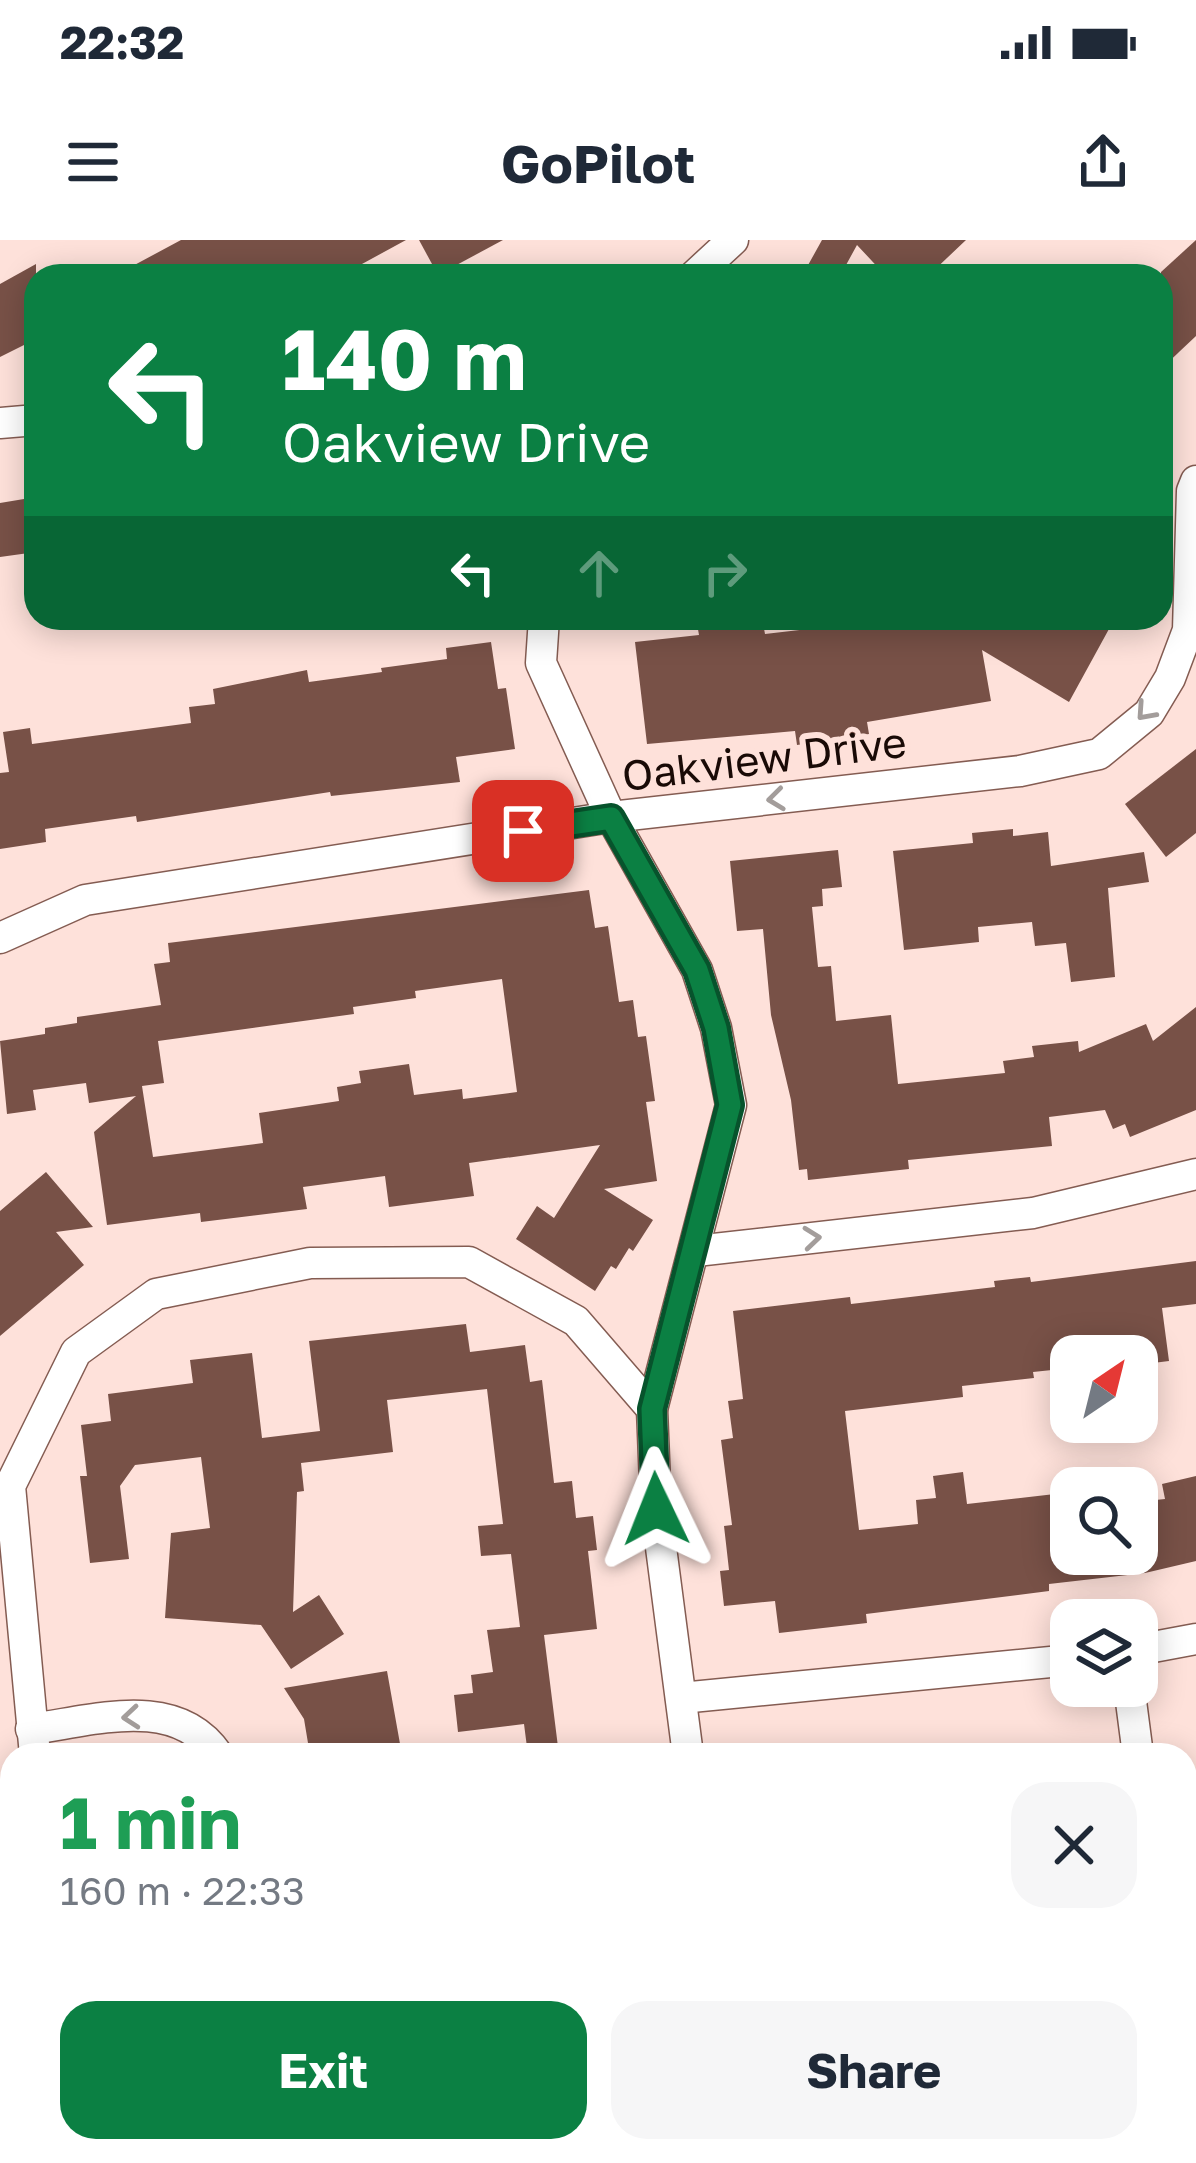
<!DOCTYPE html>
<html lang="en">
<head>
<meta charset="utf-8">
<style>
  :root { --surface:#fff; --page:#f6f6f7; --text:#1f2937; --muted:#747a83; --accent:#0b8043 }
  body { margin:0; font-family:"Golos Text",sans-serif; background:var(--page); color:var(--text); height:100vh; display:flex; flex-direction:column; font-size:45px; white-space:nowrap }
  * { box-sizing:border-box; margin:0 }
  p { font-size:39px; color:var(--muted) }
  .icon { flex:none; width:66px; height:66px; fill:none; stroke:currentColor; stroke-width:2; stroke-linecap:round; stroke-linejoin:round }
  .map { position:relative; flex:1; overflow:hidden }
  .sheet { position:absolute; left:0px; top:1503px; width:1197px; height:420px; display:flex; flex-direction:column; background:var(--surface); border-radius:36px 36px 0 0; box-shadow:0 6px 30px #0003 }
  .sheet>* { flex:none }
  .banner { position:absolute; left:24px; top:24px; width:1149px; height:366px; border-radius:36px; box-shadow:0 6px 30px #0003; background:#0b8043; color:#fff; overflow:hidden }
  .needle { width:78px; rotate:35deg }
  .fabs { position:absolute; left:1050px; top:1095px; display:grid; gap:24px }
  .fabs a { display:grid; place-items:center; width:108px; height:108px; border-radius:24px; background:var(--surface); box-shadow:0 6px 30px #0003; font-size:60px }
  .pin { position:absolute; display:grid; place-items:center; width:102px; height:102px; color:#fff; margin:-51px; border-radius:24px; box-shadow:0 6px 18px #0006 }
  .me { position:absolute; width:132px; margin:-66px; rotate:358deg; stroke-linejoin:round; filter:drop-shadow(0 0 9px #0008) }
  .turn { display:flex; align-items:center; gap:42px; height:252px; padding:0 60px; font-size:54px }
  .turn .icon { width:156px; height:156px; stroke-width:2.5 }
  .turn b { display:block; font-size:84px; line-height:102px }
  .lanes { display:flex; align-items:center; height:114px; padding:0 60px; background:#0003; justify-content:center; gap:60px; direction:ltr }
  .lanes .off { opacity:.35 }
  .round { display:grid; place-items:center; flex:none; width:126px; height:126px; border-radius:36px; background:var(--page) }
  .overview { display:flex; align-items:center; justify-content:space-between; height:204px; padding:0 60px }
  h1 { font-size:72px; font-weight:700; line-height:90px; color:#1e9e55 }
  .action { display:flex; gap:24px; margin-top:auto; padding:24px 60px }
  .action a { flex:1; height:138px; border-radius:36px; background:var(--accent); color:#fff; font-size:48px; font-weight:700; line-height:138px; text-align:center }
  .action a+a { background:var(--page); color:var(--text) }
  .status { display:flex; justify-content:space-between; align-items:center; height:84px; padding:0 60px; background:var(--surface); direction:ltr }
  .status svg { height:33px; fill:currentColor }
  header { display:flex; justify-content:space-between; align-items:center; height:156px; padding:0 60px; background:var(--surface); font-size:54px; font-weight:700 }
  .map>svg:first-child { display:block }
  .building { fill:#785147; fill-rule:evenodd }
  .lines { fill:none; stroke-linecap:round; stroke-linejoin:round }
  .minor-casing { stroke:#845c52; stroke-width:33 }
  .minor { stroke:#fff; stroke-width:30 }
  .oneway { stroke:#a39d9b }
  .route-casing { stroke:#07532c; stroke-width:30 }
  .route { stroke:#0b8043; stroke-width:21 }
  .labels { text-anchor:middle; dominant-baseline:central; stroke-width:12; stroke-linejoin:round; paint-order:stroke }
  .street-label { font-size:42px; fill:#190a06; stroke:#fee1da }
</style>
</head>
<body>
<div class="status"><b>22:32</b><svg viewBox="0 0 49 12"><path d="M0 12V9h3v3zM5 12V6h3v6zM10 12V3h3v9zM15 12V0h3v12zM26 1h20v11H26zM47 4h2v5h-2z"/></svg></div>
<header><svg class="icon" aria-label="menu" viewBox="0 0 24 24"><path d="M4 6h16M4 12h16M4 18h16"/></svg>GoPilot<svg class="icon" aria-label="share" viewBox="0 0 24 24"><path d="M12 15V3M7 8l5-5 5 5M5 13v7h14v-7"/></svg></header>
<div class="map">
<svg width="1196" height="1923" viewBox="0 0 1196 1923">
  <rect width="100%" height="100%" fill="#fee1da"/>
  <!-- building -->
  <g class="building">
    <path d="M 181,0 L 406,0 L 362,24 L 368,36 L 114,36 Z"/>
    <path d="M 419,0 L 503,0 L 438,35 Z"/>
    <path d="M 822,0 L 966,0 L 928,36 L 886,36 L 857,5 L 840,36 L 802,36 Z"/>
    <path d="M 1196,0 L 1196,96 L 1161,129 L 1161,32 Z"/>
    <path d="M 36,24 L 36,99 L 0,117 L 0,44 Z"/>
    <path d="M 36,257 L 36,312 L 0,317 L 0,263 Z"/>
    <path d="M 696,378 L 762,378 L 765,394 L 903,378 L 936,378 L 937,385 L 982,378 L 1115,378 L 1069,462 L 982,410 L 991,461 L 867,482 L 869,494 L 797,505 L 795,491 L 647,504 L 635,402 L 699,395 Z"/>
    <path d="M 491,402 L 498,449 L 506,448 L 515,509 L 456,517 L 460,542 L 331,556 L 330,552 L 137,582 L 136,576 L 45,589 L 46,602 L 0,609 L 0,533 L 9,532 L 3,492 L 30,488 L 32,504 L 191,483 L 189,467 L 215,464 L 213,449 L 307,430 L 309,442 L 382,432 L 381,428 L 447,419 L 446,408 Z"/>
    <path d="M 1196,509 L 1196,593 L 1166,617 L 1125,564 Z"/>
    <path d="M 1013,589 L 1013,596 L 1048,592 L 1051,626 L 1144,612 L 1149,642 L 1108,648 L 1115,737 L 1071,742 L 1066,703 L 1035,706 L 1032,682 L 978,687 L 979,702 L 904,710 L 893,611 L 973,603 L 972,593 Z"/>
    <path d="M 838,610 L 842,647 L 822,649 L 823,666 L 812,667 L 818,727 L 831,726 L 836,781 L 891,775 L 898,844 L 1005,833 L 1003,821 L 1034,817 L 1032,806 L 1078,801 L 1079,812 L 1146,784 L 1153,801 L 1196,767 L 1196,870 L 1130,897 L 1125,884 L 1113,889 L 1105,870 L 1049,877 L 1052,906 L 908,920 L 909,929 L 808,940 L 807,929 L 799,930 L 791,860 L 771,775 L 763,689 L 737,691 L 730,621 Z"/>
    <path d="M 589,650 L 595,688 L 608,686 L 619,762 L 633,760 L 638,797 L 646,796 L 655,861 L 646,862 L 657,941 L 604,949 L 653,980 L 633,1011 L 629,1008 L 616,1029 L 611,1026 L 595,1051 L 516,999 L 537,966 L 554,978 L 600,905 L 469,923 L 474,956 L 389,967 L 385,936 L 303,947 L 307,969 L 201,982 L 200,973 L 107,985 L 94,892 L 136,856 L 89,863 L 86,843 L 33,850 L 36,870 L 7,874 L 0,801 L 45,794 L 45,788 L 77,783 L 77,777 L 161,765 L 154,724 L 170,722 L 168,703 ZM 502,739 L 517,852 L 463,859 L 462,849 L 414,855 L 409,824 L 359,831 L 361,843 L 337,847 L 339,861 L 259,873 L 263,903 L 153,917 L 142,846 L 164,843 L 158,801 L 354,774 L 353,767 L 416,758 L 415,751 Z"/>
    <path d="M 46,932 L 93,987 L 56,992 L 84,1025 L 0,1096 L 0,971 Z"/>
    <path d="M 1196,1021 L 1196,1064 L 1162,1068 L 1169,1121 L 1137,1125 L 1137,1116 L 1071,1116 L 1071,1128 L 1033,1132 L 1034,1138 L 962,1146 L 963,1157 L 845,1171 L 859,1290 L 918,1284 L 916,1260 L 936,1258 L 933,1236 L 963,1232 L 967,1264 L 1055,1254 L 1058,1280 L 1071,1278 L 1071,1314 L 1137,1314 L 1137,1262 L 1165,1259 L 1162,1244 L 1196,1236 L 1196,1321 L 1145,1333 L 1049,1344 L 1049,1351 L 866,1374 L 867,1383 L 779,1393 L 775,1361 L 724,1366 L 720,1331 L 729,1330 L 724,1286 L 732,1285 L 721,1200 L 733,1198 L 728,1161 L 743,1159 L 733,1071 L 850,1057 L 851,1064 L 995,1047 L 994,1041 L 1030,1037 L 1031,1042 Z"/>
    <path d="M 466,1084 L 470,1112 L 525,1105 L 530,1142 L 542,1140 L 554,1243 L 572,1241 L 576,1278 L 593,1276 L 597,1310 L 588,1311 L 597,1389 L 544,1395 L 559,1515 L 528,1515 L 524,1484 L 458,1492 L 454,1455 L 473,1453 L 471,1435 L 493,1432 L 487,1390 L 520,1387 L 511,1314 L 481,1316 L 478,1286 L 503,1284 L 487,1149 L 387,1160 L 393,1212 L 301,1223 L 304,1251 L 297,1252 L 293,1372 L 319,1355 L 344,1394 L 291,1429 L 261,1385 L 165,1378 L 171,1293 L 210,1288 L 201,1217 L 135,1225 L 120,1246 L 129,1319 L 90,1323 L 80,1236 L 87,1236 L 81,1185 L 111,1181 L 108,1154 L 193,1143 L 190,1120 L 252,1113 L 262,1198 L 320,1191 L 309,1101 Z"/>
    <path d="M 387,1431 L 402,1515 L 310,1515 L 304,1479 L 284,1448 Z"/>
  </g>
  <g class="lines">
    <defs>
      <g id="minor">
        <path d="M 694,36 L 733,0"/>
        <path d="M 0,183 L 36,180"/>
        <path d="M 544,378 L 541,423 L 611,577 L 697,730 L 716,788 L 731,865 L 652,1169 L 656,1269 L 688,1515"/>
        <path d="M 0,698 L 85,660 L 611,577 L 1020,531 L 1099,514 L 1149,473 L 1170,438 L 1188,390 L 1192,251 L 1196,241"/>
        <path d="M 696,1011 L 1033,973 L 1196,934"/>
        <path d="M 1137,1410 L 1196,1399"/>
        <path d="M 1129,1446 L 1138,1515"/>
        <path d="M 681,1458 L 1071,1420"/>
        <path d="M 31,1489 C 93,1481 176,1453 218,1515"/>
        <path d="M 35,1515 L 10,1246 L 76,1112 L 156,1054 L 310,1023 L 469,1022 L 576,1081 L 652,1169"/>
        <path d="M 1185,1889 L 1189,1923"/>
        <path d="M 740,1911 L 741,1923"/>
        <path d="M 0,1920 L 12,1904"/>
        <path d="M 543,1923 L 552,1911"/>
      </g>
    </defs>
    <!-- minor casing -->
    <use href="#minor" class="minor-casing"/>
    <!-- minor -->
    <use href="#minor" class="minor"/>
  </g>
  <!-- one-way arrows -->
  <defs><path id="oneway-chevron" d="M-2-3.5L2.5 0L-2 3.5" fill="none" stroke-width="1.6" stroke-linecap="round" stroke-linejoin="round" transform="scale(3)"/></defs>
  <g class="oneway">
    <use href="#oneway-chevron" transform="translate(1145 472) rotate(132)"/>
    <use href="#oneway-chevron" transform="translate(776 559) rotate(173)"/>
    <use href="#oneway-chevron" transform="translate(812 998) rotate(-6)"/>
    <use href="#oneway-chevron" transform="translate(131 1477) rotate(175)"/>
  </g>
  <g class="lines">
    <defs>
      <path id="route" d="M 523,591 L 611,578 L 697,730 L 716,788 L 730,865 L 652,1169 L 656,1269"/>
    </defs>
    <!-- route casing -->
    <use href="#route" class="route-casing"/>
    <!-- route -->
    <use href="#route" class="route"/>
  </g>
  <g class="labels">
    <!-- street labels -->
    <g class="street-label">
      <text transform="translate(764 518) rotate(-7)">Oakview Drive</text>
    </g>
  </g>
</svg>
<div class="fabs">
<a><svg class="needle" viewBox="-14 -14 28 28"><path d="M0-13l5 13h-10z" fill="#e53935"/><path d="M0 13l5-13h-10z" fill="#747a83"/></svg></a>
<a><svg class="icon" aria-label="search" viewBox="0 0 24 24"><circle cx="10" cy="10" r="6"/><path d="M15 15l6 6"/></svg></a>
<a><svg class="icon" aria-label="layers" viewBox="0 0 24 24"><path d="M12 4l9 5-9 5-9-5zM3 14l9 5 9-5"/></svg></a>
</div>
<div class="pin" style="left:523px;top:591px;background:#d93025"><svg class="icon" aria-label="arrive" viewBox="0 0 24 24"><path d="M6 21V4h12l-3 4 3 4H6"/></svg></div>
<svg class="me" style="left:656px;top:1269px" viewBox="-20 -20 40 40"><path d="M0-17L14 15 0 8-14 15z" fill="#0b8043" stroke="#fff" stroke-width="4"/></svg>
<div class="banner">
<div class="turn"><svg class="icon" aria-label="left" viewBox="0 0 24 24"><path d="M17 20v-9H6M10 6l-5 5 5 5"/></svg><div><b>140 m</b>Oakview Drive</div></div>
<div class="lanes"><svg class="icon" aria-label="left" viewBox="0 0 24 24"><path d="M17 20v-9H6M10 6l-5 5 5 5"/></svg><svg class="icon off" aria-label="ahead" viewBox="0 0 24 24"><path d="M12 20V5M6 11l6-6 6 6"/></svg><svg class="icon off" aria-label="right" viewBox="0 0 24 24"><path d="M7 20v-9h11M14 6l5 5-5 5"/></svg></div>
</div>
<section class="sheet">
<div class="overview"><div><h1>1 min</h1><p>160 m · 22:33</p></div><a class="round"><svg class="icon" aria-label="close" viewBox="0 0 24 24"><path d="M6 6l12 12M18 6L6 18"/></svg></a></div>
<div class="action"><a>Exit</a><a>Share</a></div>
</section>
</div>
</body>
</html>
